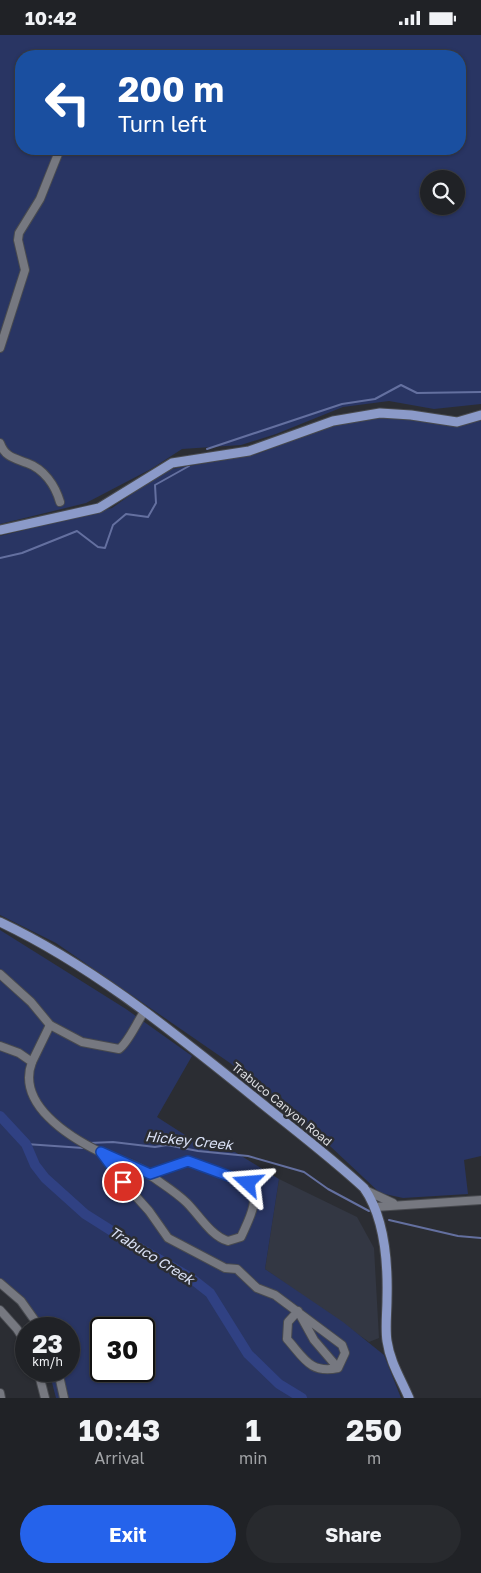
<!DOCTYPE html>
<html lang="en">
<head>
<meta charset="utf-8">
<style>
  :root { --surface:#202226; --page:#282a2e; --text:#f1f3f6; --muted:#a2a4a7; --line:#3d3f43; --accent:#2563eb }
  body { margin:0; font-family:"Golos Text",sans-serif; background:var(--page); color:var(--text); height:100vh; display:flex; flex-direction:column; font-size:19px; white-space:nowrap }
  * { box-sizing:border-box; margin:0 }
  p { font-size:16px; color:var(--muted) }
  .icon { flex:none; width:28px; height:28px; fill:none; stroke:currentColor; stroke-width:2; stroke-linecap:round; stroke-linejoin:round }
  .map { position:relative; height:1363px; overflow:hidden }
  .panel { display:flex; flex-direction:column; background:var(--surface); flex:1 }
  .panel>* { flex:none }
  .guide { position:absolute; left:15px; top:15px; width:451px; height:105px; border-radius:20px; box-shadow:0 1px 4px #0004,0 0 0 1px var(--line); background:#1a4fa0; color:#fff; overflow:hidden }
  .fabs { position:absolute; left:420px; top:135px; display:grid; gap:10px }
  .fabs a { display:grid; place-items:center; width:45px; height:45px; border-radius:50%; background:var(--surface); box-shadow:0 1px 4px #0004,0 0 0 1px var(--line); font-size:25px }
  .speed { position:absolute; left:15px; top:1282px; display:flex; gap:10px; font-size:25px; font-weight:700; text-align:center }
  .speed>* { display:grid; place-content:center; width:65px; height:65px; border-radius:50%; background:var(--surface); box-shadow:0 1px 4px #0004,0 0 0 1px var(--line); line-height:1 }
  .speed small { font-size:12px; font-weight:400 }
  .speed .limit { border:2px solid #111; border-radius:8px; background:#fff; color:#111 }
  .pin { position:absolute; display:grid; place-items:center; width:42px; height:42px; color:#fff; margin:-21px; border:2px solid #fff; border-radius:50%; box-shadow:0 1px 5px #0007 }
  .me { position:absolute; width:55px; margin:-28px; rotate:289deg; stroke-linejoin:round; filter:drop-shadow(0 0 4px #0008) }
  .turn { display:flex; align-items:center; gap:18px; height:105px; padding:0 20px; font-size:22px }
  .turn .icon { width:65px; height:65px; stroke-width:2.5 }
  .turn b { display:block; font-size:35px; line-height:42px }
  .eta { display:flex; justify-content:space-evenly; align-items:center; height:85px; text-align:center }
  .eta b { font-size:30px; font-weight:700; line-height:35px }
  .action { display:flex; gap:10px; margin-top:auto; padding:10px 20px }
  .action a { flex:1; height:58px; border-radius:30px; background:var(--accent); color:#fff; font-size:20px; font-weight:700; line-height:58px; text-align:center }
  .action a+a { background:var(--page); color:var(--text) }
  .status { display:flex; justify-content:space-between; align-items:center; height:35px; padding:0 25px; background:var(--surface); direction:ltr }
  .status svg { height:14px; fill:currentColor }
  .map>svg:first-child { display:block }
  .built { fill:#333743 }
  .green { fill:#293563; fill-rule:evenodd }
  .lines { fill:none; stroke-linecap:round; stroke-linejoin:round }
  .stream { stroke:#6470a0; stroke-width:2 }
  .river { stroke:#304183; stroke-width:10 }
  .minor-casing { stroke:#484a4f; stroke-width:10 }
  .major-casing { stroke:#484a4f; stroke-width:11 }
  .minor { stroke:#767880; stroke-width:8 }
  .major { stroke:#8b9ac9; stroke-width:9 }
  .route-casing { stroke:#184099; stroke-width:12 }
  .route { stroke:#2563eb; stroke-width:9 }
  .labels { text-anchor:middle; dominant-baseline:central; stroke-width:5; stroke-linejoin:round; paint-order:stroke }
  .street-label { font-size:12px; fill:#dddee2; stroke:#2b2d33 }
  .water-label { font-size:14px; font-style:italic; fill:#dae1f6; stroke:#2b2d33 }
</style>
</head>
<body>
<div class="status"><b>10:42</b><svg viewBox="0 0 49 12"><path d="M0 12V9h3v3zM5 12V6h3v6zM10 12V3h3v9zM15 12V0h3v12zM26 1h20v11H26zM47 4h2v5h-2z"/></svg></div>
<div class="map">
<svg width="481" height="1363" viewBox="0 0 481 1363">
  <rect width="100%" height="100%" fill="#2b2d33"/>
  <!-- built -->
  <path class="built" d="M 279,1144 L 357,1182 L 374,1213 L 379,1303 L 369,1307 L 265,1234 Z"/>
  <!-- green -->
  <g class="green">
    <path d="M 0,0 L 481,0 L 481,369 L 434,374 L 389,366 L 343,372 L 276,399 L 241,410 L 182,414 L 151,434 L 86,468 L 0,489 ZM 21,21 L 460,21 L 460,114 L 21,114 ZM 429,144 L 456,144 L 456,171 L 429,171 Z"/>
    <path d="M 386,382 L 481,383 L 481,1121 L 464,1125 L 468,1159 L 403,1163 L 380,1158 L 331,1112 L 230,1028 L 56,908 L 0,880 L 0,501 L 112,473 L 153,444 L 172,434 L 257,419 L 322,394 L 370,383 Z"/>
    <path d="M 0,895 L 126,974 L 192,1021 L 157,1082 L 210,1116 L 235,1117 L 279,1144 L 265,1234 L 343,1287 L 384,1320 L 401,1363 L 56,1363 L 49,1336 L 69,1336 L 69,1294 L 37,1294 L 35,1284 L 0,1245 ZM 101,1294 L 144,1294 L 144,1336 L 101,1336 Z"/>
  </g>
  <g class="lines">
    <!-- stream -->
    <g class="stream">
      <path d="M 207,414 L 342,369 L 375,364 L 401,350 L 417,358 L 481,357"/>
      <path d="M 0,523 L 22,518 L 77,496 L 98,512 L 105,513 L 113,490 L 126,479 L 148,482 L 156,468 L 155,450 L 189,431"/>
      <path d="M 89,1108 L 113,1107 L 155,1112 L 167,1110 L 198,1116 L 248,1121 L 304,1137 L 328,1154 L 369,1176"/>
      <path d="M 26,1109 L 83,1113 L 85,1111"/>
      <path d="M 389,1185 L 458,1201 L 481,1203"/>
    </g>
    <!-- river -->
    <path class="river" d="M 0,1081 L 26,1109 L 35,1130 L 45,1143 L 85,1179 L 123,1203 L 191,1243 L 210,1258 L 248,1319 L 279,1349 L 302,1363"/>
    <defs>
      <g id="minor">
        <path d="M 0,313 L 25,235 L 18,205 L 19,198 L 40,164 L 60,114"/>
        <path d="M 0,408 C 5,422 14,423 27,428 C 44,434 55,450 60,467"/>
        <path d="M 0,939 L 31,967 L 50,990 L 82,1007 L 119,1014 C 128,1008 137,987 144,977"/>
        <path d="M 0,1011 L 19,1018 L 32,1027 C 16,1069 69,1102 102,1118 C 117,1125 137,1129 150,1140 C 162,1149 176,1157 187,1168 C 199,1180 211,1201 228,1206 L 241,1202 C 248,1186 262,1163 248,1148 L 188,1126 L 150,1139"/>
        <path d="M 32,1027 L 50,990"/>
        <path d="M 101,1117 L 115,1138 L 149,1176 L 168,1203 L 225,1233 L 237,1234 L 257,1253 L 275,1260 L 342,1310 L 345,1318 L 338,1333 C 310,1339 304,1323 287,1304 L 288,1287 L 298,1276 L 314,1305 L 338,1333"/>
        <path d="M 365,1155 L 393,1168"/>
        <path d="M 375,1172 L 481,1165"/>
        <path d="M 0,1248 L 21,1266 L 41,1294"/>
        <path d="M 0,1275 L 17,1294 L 26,1308"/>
        <path d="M 38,1336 L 45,1363"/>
        <path d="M 58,1336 L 64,1363"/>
        <path d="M 0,1358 L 1,1363"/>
      </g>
      <g id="major">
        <path d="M 0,495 L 99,473 L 172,428 L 249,416 L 333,386 L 380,378 L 411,380 L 457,387 L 481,380"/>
        <path d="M 0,887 C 89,929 168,993 244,1054 C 284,1087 326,1118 364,1153 C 385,1183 388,1228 387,1264 C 387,1278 385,1293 387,1306 C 390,1327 401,1344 409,1363"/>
      </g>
    </defs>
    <!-- minor casing -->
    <use href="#minor" class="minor-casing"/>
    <!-- major casing -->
    <use href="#major" class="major-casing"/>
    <!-- minor -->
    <use href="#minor" class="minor"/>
    <!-- major -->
    <use href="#major" class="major"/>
  </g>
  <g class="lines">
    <defs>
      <path id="route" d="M 123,1147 L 101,1117 L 150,1139 L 188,1126 L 248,1148"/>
    </defs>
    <!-- route casing -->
    <use href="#route" class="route-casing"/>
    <!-- route -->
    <use href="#route" class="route"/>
  </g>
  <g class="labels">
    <!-- street labels -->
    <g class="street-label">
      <text transform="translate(282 1069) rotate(39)">Trabuco Canyon Road</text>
    </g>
    <!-- water labels -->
    <g class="water-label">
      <text transform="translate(189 1105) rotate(6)">Hickey Creek</text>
      <text transform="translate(152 1220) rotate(32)">Trabuco Creek</text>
    </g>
  </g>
</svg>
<div class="fabs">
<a><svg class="icon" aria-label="search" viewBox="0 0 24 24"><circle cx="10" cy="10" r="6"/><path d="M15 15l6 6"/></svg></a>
</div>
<div class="speed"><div>23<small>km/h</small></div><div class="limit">30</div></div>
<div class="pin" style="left:123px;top:1147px;background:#d93025"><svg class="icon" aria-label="arrive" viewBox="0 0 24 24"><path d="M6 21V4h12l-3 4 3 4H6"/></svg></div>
<svg class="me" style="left:248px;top:1148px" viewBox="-20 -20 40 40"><path d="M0-17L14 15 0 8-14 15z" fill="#2563eb" stroke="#fff" stroke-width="4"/></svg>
<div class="guide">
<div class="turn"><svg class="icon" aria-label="left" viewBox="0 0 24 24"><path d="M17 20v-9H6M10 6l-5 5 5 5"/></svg><div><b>200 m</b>Turn left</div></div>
</div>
</div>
<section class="panel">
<div class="eta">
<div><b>10:43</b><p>Arrival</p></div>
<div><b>1</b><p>min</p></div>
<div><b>250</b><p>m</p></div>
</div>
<div class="action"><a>Exit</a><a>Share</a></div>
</section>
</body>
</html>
